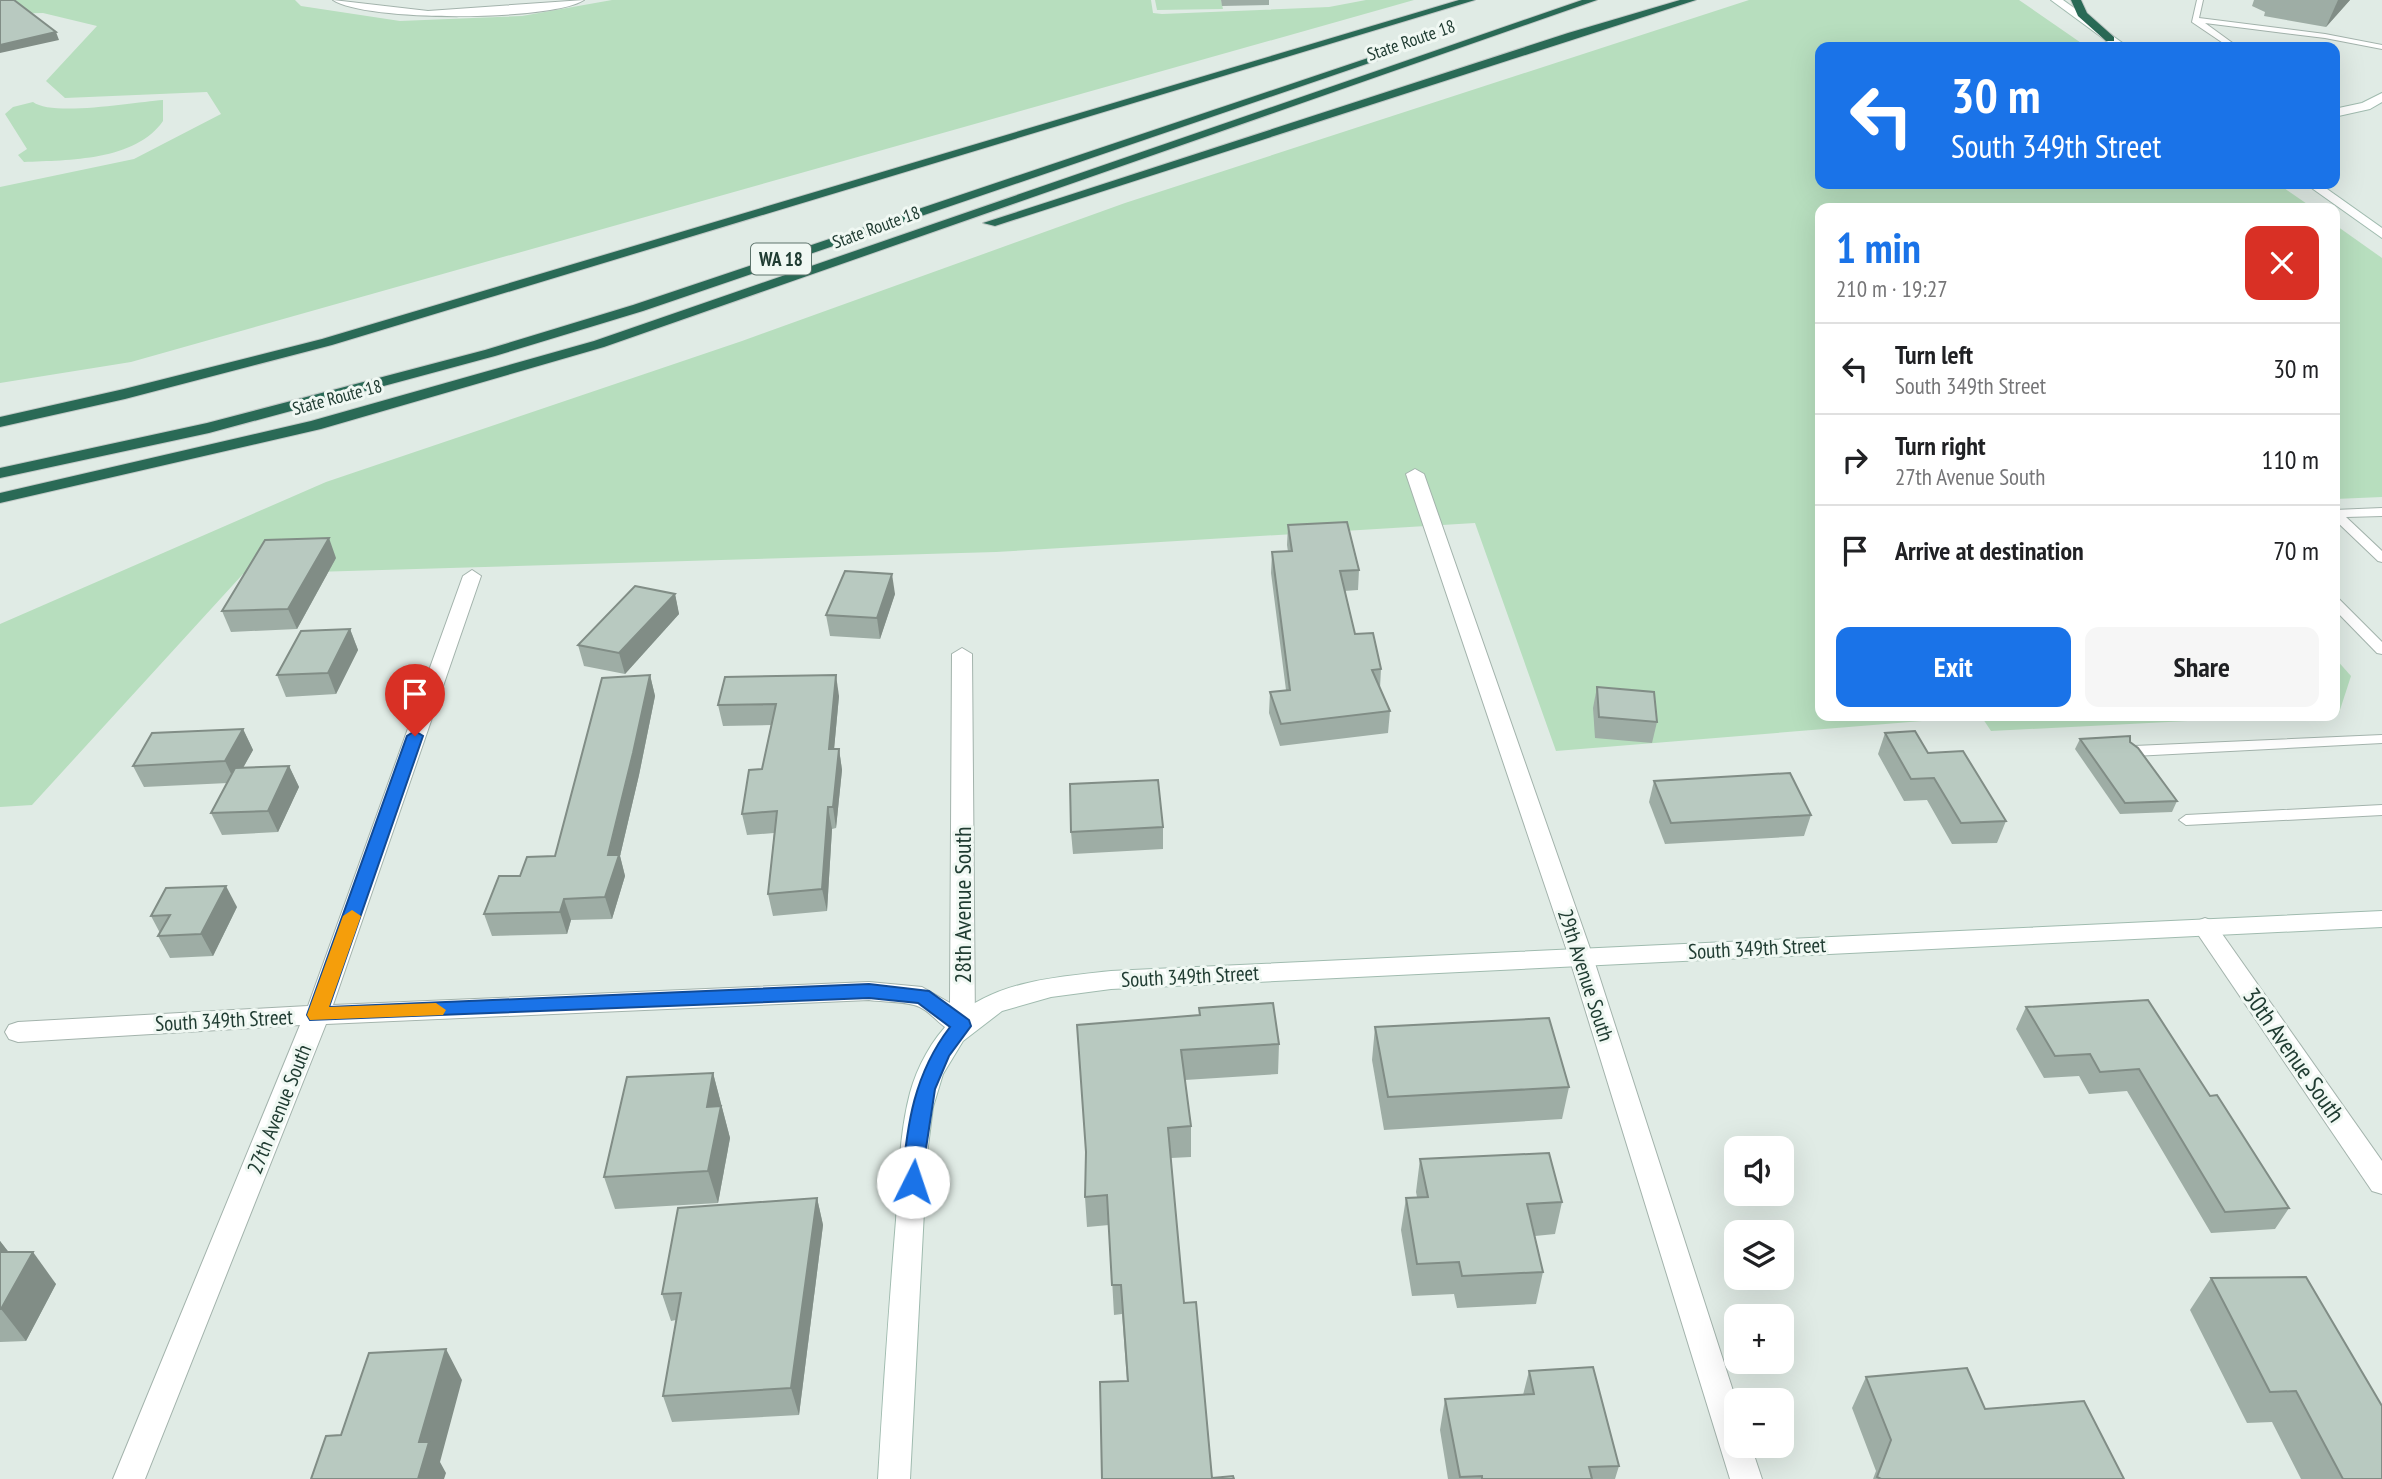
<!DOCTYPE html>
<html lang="en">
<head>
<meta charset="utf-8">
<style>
  :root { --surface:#fff; --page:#f6f6f6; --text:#202124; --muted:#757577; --line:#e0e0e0; --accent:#1a73e8 }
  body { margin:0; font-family:"PT Sans Narrow",sans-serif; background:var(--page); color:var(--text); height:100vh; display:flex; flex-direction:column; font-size:26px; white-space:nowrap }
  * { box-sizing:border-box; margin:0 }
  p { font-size:23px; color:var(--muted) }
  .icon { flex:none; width:38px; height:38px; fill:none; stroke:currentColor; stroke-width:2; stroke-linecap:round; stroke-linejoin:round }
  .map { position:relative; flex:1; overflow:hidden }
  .sheet { position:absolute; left:1815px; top:203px; width:525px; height:518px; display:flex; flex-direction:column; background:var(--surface); border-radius:14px; box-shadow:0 7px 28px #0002 }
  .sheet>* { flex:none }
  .guide { position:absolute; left:1815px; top:42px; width:525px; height:147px; border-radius:14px; box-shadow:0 7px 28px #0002; background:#1a73e8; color:#fff; overflow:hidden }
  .fabs { position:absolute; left:1724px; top:1136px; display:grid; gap:14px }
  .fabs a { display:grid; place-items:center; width:70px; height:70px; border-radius:14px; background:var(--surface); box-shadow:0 7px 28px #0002; font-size:35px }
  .pin { position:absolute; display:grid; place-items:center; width:60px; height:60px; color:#fff; margin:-72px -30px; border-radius:50% 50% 50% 0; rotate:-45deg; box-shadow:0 0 7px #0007 }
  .pin .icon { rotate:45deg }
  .me { position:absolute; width:77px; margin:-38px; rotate:4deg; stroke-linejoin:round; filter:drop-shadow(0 0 5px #0008) }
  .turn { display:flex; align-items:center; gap:24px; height:147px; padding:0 21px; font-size:32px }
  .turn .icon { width:91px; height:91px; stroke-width:2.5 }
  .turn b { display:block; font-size:49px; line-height:60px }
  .round { display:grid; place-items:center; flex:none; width:74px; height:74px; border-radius:14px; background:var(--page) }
  .summary { display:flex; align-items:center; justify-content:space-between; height:119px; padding:0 21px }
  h1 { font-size:42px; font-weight:600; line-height:52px; color:var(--accent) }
  .primary-button { display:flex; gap:14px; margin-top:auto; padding:14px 21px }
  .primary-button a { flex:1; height:80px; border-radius:14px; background:var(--accent); color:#fff; font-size:28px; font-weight:600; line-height:80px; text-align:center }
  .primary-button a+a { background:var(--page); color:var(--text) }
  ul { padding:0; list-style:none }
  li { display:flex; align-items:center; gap:21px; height:91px; padding:0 21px; border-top:2px solid var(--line) }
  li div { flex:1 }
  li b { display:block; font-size:26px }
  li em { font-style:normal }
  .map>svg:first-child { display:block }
  .green { fill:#b7debe }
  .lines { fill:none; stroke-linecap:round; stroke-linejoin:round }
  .lane-casing { stroke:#a3b3ac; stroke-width:2 }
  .street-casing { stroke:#a3b3ac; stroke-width:2 }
  .secondary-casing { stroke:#a0bbaf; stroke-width:2 }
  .highway-casing { stroke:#c1c8c6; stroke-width:2 }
  .lane { fill:#fff; fill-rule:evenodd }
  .street { fill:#fff; fill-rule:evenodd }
  .secondary { fill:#fff; fill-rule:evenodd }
  .highway { fill:#2a6a56; fill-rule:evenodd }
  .wall { fill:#9eada5 }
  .shaded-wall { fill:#818d86 }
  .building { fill:#b8c9c0; stroke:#818d86; stroke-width:2 }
  .route { fill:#1a73e8; stroke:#114b97; stroke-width:2 }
  .slow { fill:#f59e0b }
  .labels { text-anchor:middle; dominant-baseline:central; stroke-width:6; stroke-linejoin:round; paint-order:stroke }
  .far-street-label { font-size:18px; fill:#203c32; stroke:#f0f8f3 }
  .shield { fill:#f0f8f3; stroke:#5e746c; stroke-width:2 }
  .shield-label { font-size:19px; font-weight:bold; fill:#203c32 }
  .street-label { font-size:21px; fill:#203c32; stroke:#f0f8f3 }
  .near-street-label { font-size:24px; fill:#203c32; stroke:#f0f8f3 }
</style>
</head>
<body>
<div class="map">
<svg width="2382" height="1479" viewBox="0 0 2382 1479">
  <rect width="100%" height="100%" fill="#e0ebe5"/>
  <!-- green -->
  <g class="green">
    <path d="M 0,0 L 295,0 L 301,6 L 400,21 L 522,16 L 612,0 L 1151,0 L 1153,13 L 1162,14 L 1329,7 L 1366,0 L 1414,0 L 131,362 L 0,383 L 0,187 L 134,159 L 221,114 L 207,92 L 65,98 L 46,81 L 97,26 L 43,13 L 0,14 Z"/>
    <path d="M 1155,0 L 1221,0 L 1223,9 L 1157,10 Z"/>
    <path d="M 1749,0 L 2019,0 L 2087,47 L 1820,47 L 1820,184 L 2278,184 L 2313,208 L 1820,208 L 1820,716 L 1959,718 L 1556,751 L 1475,523 L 996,552 L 243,574 L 32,805 L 0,807 L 0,624 L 326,482 L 742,341 L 1125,203 Z"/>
    <path d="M 163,100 L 163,121 C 135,161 69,160 24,162 L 18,155 L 27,149 L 5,114 L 13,107 L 33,102 C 53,117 135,102 163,100 Z"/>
    <path d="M 2334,224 L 2382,258 L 2382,497 L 2335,499 Z"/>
    <path d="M 2335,658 L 2351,676 L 2339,713 L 2335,713 Z"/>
    <path d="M 1981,716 L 2285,716 L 1991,731 Z"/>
  </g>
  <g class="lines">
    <defs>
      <g id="lane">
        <path d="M 2197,0 L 2203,0 L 2199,18 L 2325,34 L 2382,45 L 2382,49 L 2325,38 L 2205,23 L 2238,47 L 2229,47 L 2192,22 Z"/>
        <path d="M 2382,508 L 2382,516 L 2346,517 L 2382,551 L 2382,562 L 2378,561 L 2334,519 L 2334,510 Z"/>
        <path d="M 2334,597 L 2338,598 L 2382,642 L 2382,654 L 2377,653 L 2334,609 Z"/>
        <path d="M 2382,735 L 2382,743 L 2134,756 L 2127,751 L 2134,746 Z"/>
        <path d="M 2382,805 L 2382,815 L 2186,825 L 2179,820 L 2186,815 Z"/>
      </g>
      <g id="street">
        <path d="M 333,0 L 428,11 L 584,0 C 553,21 365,22 333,0 Z"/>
        <path d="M 1415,469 L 1424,474 L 1593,957 L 1736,1400 L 1736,1446 L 1751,1446 L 1762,1479 L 1730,1479 L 1569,957 L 1406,474 Z"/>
        <path d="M 472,570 L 481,576 L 333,1005 L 869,982 L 922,987 L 950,1003 L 952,654 L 962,648 L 972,654 L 975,1026 L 971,1033 C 946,1041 935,1010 914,1005 C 900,1001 883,1002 869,1000 L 326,1024 L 145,1479 L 113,1479 L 300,1025 L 18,1042 L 9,1039 L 5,1032 L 9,1025 L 18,1022 L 308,1006 L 463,576 Z"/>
        <path d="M 2205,918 L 2213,921 L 2382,1161 L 2382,1194 L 2372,1191 L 2197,933 L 2193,927 L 2197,921 Z"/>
      </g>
      <g id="secondary">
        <path d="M 2051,0 L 2063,0 L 2128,47 L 2115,47 Z"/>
        <path d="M 2382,93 L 2382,102 L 2370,109 L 2334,117 L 2334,109 L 2362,103 Z"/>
        <path d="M 2306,184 L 2320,184 L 2382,228 L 2382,238 Z"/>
        <path d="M 2382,911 L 2382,927 L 1111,989 L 1051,997 L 1002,1011 L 963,1041 L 943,1074 L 933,1107 L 927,1154 L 910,1479 L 878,1479 C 883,1392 889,1306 896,1220 C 899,1178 899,1135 910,1093 C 917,1067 932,1039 952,1020 C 994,981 1056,977 1111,971 Z"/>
      </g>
      <g id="highway">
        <path d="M 1459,0 L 1475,0 L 332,345 L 125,399 L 0,427 L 0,417 L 124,389 L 322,339 Z"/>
        <path d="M 1582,0 L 1597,0 L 604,347 L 321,429 L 0,503 L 0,493 L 311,421 L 594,341 Z"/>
        <path d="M 1680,0 L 1696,0 L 995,226 L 983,223 L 1568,33 Z"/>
        <path d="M 2071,0 L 2081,0 L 2087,13 L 2114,37 L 2114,41 L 2106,41 L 2078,16 Z"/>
        <path d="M 1371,57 L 1381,59 L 643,311 L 495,356 L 209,433 L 0,478 L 0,468 L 207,423 L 485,350 L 633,305 Z"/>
      </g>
    </defs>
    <!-- lane casing -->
    <use href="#lane" class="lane-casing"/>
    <!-- street casing -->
    <use href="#street" class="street-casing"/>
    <!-- secondary casing -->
    <use href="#secondary" class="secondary-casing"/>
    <!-- highway casing -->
    <use href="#highway" class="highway-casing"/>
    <!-- lane -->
    <use href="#lane" class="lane"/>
    <!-- street -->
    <use href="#street" class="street"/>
    <!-- secondary -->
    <use href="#secondary" class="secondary"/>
    <!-- highway -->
    <use href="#highway" class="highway"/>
  </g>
  <!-- wall -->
  <g class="wall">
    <path d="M 1221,0 L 1269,0 L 1269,5 L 1222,6 Z"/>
    <path d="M 2254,0 L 2350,0 L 2326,27 L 2264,16 L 2265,12 L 2252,6 Z"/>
    <path d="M 1288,525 L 1359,570 L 1358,590 L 1344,591 L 1355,634 L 1381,669 L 1380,688 L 1390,711 L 1388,733 L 1280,746 L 1269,713 L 1270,692 L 1286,690 L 1271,573 L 1272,552 L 1288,552 L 1287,545 Z"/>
    <path d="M 336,558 L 297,629 L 231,632 L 222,611 Z"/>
    <path d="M 675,594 L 679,614 L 625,674 L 584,666 L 578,645 Z"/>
    <path d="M 895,594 L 880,639 L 830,636 L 826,615 Z"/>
    <path d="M 350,629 L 358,650 L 336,694 L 286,697 L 277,675 Z"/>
    <path d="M 650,675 L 655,696 L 639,775 L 620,856 L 625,876 L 612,919 L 571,920 L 567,934 L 492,936 L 484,914 L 555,856 Z"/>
    <path d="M 1597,687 L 1657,722 L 1652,743 L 1595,738 L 1593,708 Z"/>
    <path d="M 839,696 L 834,749 L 839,749 L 842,770 L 836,828 L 832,829 L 827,911 L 773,916 L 768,894 L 774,833 L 747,835 L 742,814 L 762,769 L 771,725 L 723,726 L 718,705 Z"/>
    <path d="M 243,729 L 253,750 L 243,768 L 289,766 L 299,787 L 278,832 L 222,835 L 211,813 L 228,783 L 144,787 L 133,766 Z"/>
    <path d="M 1885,733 L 1928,753 L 2006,821 L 1997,843 L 1952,844 L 1927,800 L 1904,801 L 1878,754 Z"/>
    <path d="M 2080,739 L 2130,742 L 2177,801 L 2172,812 L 2120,814 L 2075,749 Z"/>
    <path d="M 1654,781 L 1811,815 L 1804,836 L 1665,844 L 1649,802 Z"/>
    <path d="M 1163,827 L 1163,849 L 1073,854 L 1071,832 Z"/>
    <path d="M 237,907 L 213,956 L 170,958 L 158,936 L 160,933 L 151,916 Z"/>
    <path d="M 2026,1007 L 2210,1096 L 2289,1208 L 2275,1229 L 2211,1233 L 2127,1091 L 2089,1094 L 2079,1076 L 2044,1078 L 2016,1029 Z"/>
    <path d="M 1199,1008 L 1279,1044 L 1278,1074 L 1185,1080 L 1191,1126 L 1191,1157 L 1171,1158 L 1184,1303 L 1212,1478 L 1234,1479 L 1102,1479 L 1127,1381 L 1122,1314 L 1114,1315 L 1109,1225 L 1087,1227 L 1085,1197 L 1199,1016 Z"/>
    <path d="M 1375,1027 L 1569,1087 L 1562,1119 L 1384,1130 L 1372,1060 Z"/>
    <path d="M 713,1073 L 730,1138 L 718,1203 L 615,1209 L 604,1177 Z"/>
    <path d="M 1420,1159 L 1562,1202 L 1555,1234 L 1535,1236 L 1543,1272 L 1536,1304 L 1457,1308 L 1454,1294 L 1412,1296 L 1401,1230 L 1406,1198 L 1417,1197 L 1416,1192 Z"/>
    <path d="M 817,1198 L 823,1225 L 799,1415 L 672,1422 L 663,1396 L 676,1320 L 671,1321 L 662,1294 Z"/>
    <path d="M 0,1241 L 8,1252 L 56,1284 L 26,1341 L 0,1342 Z"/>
    <path d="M 2211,1278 L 2382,1479 L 2301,1479 L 2272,1422 L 2247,1423 L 2190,1310 Z"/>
    <path d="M 1529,1371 L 1619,1466 L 1615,1479 L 1448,1479 L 1440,1430 L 1445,1399 L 1523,1395 Z"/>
    <path d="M 1866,1377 L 2124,1479 L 1873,1479 L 1876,1471 L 1852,1408 Z"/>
  </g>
  <!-- shaded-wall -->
  <g class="shaded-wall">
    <path d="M 2338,0 L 2350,0 L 2326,27 Z"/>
    <path d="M 56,32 L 59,40 L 0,53 L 0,45 Z"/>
    <path d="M 329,538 L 336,558 L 297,629 L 288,609 Z"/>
    <path d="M 892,574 L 895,594 L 880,639 L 877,618 Z"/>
    <path d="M 675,594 L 679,614 L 625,674 L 619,653 Z"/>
    <path d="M 350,629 L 358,650 L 336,694 L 328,673 Z"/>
    <path d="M 650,675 L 655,696 L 639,775 L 620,856 L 625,876 L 612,919 L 605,897 L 608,855 Z"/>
    <path d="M 836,675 L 839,696 L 832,771 L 829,749 Z"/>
    <path d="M 243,729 L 253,750 L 235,782 L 225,761 Z"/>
    <path d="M 839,749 L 842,770 L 836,828 L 833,807 Z"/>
    <path d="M 289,766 L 299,787 L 278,832 L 268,811 Z"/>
    <path d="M 828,807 L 832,829 L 827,911 L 822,889 Z"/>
    <path d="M 226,886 L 237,907 L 213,956 L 201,934 Z"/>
    <path d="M 564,899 L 571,920 L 567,934 L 560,912 Z"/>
    <path d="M 713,1073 L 730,1138 L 718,1203 L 708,1171 L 707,1107 Z"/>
    <path d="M 817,1198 L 823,1225 L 799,1415 L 791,1388 Z"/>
    <path d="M 0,1241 L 15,1260 L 0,1282 Z"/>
    <path d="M 33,1252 L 56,1284 L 26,1341 L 1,1309 Z"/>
    <path d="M 446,1349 L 462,1380 L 440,1462 L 446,1473 L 444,1479 L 418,1479 L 419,1442 Z"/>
  </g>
  <!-- building -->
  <g class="building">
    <path d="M 0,0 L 14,0 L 56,32 L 0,45 Z"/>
    <path d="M 1347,522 L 1359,570 L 1340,571 L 1355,634 L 1373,633 L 1381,669 L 1372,670 L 1390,711 L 1281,724 L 1270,692 L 1290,690 L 1272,552 L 1292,551 L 1288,525 Z"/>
    <path d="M 329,538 L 288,609 L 222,611 L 265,540 Z"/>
    <path d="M 845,571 L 892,574 L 877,618 L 826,615 Z"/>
    <path d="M 635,586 L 675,594 L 619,653 L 578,645 Z"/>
    <path d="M 350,629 L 328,673 L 277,675 L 301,631 Z"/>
    <path d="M 650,675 L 633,753 L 608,855 L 619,855 L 605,897 L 564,899 L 560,912 L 484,914 L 499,876 L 520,876 L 527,857 L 555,856 L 602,678 Z"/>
    <path d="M 836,675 L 829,749 L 839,749 L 833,807 L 828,807 L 822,889 L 768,894 L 777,811 L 742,814 L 749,770 L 762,769 L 776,704 L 718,705 L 725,677 Z"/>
    <path d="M 1597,687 L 1654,692 L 1657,722 L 1599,717 Z"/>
    <path d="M 243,729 L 225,761 L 133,766 L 152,733 Z"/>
    <path d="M 1915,731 L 1928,753 L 1963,751 L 2006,821 L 1961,823 L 1934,778 L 1911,779 L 1885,733 Z"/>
    <path d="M 2130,736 L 2130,742 L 2138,748 L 2177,801 L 2125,803 L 2080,739 Z"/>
    <path d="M 289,766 L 268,811 L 211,813 L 235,768 Z"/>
    <path d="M 1790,773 L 1811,815 L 1671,823 L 1654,781 Z"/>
    <path d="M 1158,780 L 1163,827 L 1071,832 L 1070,784 Z"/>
    <path d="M 226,886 L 201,934 L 158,936 L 170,915 L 151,916 L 166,888 Z"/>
    <path d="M 2148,1000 L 2210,1096 L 2217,1095 L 2289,1208 L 2225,1212 L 2139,1069 L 2100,1072 L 2090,1054 L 2055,1056 L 2026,1007 Z"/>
    <path d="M 1273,1003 L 1279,1044 L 1181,1050 L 1191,1126 L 1168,1128 L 1184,1303 L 1196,1302 L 1212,1478 L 1233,1476 L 1234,1479 L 1102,1479 L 1100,1382 L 1128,1381 L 1121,1285 L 1112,1285 L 1107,1195 L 1085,1197 L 1086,1152 L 1077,1025 L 1200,1015 L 1199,1008 Z"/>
    <path d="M 1549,1018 L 1569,1087 L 1388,1097 L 1375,1027 Z"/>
    <path d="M 713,1073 L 707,1107 L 721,1106 L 708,1171 L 604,1177 L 627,1077 Z"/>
    <path d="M 1549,1153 L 1562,1202 L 1527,1204 L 1543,1272 L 1462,1276 L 1459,1262 L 1417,1264 L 1406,1198 L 1428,1197 L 1420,1159 Z"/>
    <path d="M 817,1198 L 791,1388 L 663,1396 L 681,1293 L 662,1294 L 678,1208 Z"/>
    <path d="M 0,1252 L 33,1252 L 1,1309 L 0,1309 Z"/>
    <path d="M 2306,1277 L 2382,1406 L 2382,1479 L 2343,1479 L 2296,1391 L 2270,1392 L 2211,1278 Z"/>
    <path d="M 446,1349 L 419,1442 L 429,1442 L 418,1479 L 311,1479 L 326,1436 L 341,1435 L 369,1353 Z"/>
    <path d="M 1593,1367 L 1619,1466 L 1589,1467 L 1592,1479 L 1482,1479 L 1482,1476 L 1460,1477 L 1445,1399 L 1534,1394 L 1529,1371 Z"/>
    <path d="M 1967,1368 L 1985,1409 L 2084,1401 L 2124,1479 L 1881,1479 L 1877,1477 L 1891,1440 L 1866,1377 Z"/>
  </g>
  <!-- route -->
  <path class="route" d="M 415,731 L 423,736 L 329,1007 L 869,984 L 929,991 L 969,1020 L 971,1026 L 949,1056 L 935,1089 L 920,1188 L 913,1191 L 905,1188 L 902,1182 C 907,1124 914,1074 950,1027 L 918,1003 L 869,998 L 310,1020 L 307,1015 L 407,736 Z"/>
  <!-- slow -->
  <path class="slow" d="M 352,910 L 361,916 L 329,1007 L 436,1003 L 446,1010 L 443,1015 L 310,1020 L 307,1015 L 343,916 Z"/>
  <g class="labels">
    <!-- far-street labels -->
    <g class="far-street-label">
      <text transform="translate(1411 40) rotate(-19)">State Route 18</text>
      <text transform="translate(876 227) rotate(-20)">State Route 18</text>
      <text transform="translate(337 397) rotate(-15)">State Route 18</text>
    </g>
    <!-- shield labels -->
    <rect class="shield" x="751" y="243.5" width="60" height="31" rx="5"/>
    <g class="shield-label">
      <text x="781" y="259">WA 18</text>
    </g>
    <!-- street labels -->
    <g class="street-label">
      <text transform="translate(1757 948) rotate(-3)">South 349th Street</text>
      <text transform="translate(1586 975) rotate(72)">29th Avenue South</text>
      <text transform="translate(1190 976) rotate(-3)">South 349th Street</text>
      <text transform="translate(224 1020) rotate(-3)">South 349th Street</text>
      <text transform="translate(279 1109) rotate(-68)">27th Avenue South</text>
    </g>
    <!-- near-street labels -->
    <g class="near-street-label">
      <text transform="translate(962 905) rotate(-90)">28th Avenue South</text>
      <text transform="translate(2294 1055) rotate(55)">30th Avenue South</text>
    </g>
  </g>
</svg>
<div class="fabs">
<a><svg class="icon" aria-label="sound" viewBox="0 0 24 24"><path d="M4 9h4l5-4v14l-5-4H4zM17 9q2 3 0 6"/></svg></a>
<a><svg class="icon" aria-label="layers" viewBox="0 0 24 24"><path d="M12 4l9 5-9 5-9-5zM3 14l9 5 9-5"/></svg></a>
<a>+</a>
<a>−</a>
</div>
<div class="pin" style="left:415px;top:736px;background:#d93025"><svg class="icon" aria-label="arrive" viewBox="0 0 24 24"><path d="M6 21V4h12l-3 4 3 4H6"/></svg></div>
<svg class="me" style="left:913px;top:1182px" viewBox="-20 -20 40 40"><circle r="19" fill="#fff"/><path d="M0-13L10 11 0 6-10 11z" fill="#1a73e8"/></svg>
<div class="guide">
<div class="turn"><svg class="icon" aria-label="left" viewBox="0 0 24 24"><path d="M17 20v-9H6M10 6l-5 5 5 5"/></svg><div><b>30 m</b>South 349th Street</div></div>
</div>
<section class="sheet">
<div class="summary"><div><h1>1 min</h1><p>210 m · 19:27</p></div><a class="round" style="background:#d93025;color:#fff"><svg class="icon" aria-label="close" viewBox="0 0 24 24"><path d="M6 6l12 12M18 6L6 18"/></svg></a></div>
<ul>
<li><svg class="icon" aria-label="left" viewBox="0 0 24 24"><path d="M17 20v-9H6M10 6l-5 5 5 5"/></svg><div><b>Turn left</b><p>South 349th Street</p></div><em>30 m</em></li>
<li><svg class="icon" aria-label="right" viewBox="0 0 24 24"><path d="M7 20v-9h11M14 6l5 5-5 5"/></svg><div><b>Turn right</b><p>27th Avenue South</p></div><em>110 m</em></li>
<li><svg class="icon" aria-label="arrive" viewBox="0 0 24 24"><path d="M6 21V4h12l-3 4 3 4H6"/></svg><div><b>Arrive at destination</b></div><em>70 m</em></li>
</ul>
<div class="primary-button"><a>Exit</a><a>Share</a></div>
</section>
</div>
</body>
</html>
